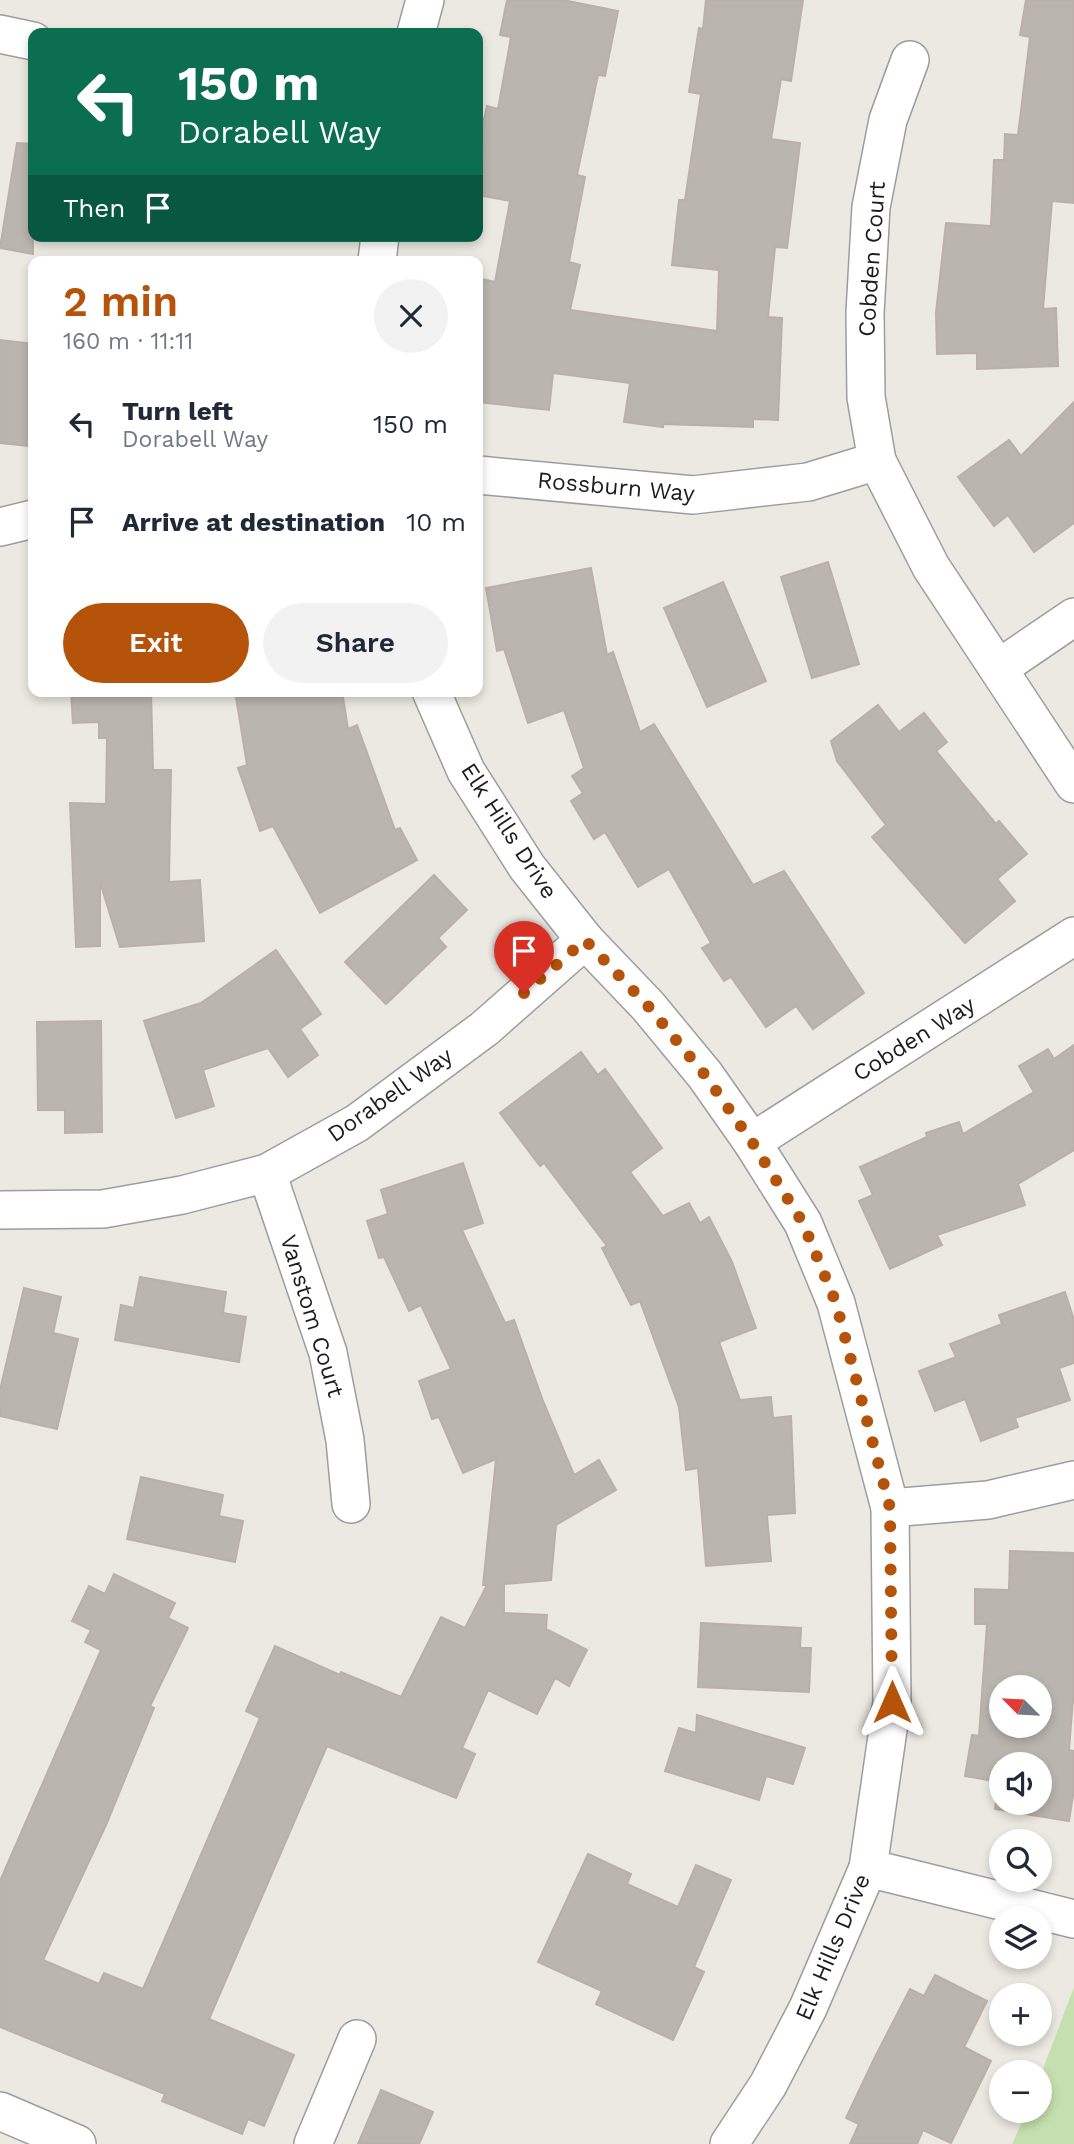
<!DOCTYPE html>
<html lang="en">
<head>
<meta charset="utf-8">
<style>
  :root { --surface:#fff; --page:#f2f2f3; --text:#1f2937; --muted:#747a83; --accent:#b45309 }
  body { margin:0; font-family:"Work Sans",sans-serif; background:var(--page); color:var(--text); height:100vh; display:flex; flex-direction:column; font-size:26px; white-space:nowrap }
  * { box-sizing:border-box; margin:0 }
  p { font-size:23px; color:var(--muted) }
  .icon { flex:none; width:38px; height:38px; fill:none; stroke:currentColor; stroke-width:2; stroke-linecap:round; stroke-linejoin:round }
  .map { position:relative; flex:1; overflow:hidden }
  .drawer { position:absolute; left:28px; top:256px; width:455px; height:441px; display:flex; flex-direction:column; background:var(--surface); border-radius:14px; box-shadow:0 4px 10px #0003 }
  .drawer>* { flex:none }
  .banner { position:absolute; left:28px; top:28px; width:455px; height:214px; border-radius:14px; box-shadow:0 4px 10px #0003; background:#0b6e4f; color:#fff; overflow:hidden }
  .needle { width:46px; rotate:294deg }
  .buttons { position:absolute; left:989px; top:1675px; display:grid; gap:14px }
  .buttons a { display:grid; place-items:center; width:63px; height:63px; border-radius:50%; background:var(--surface); box-shadow:0 4px 10px #0003; font-size:35px }
  .pin { position:absolute; display:grid; place-items:center; width:60px; height:60px; color:#fff; margin:-72px -30px; border-radius:50% 50% 50% 0; rotate:-45deg; box-shadow:0 0 7px #0007 }
  .pin .icon { rotate:45deg }
  .me { position:absolute; width:77px; margin:-38px; rotate:0deg; stroke-linejoin:round; filter:drop-shadow(0 0 5px #0008) }
  .turn { display:flex; align-items:center; gap:24px; height:147px; padding:0 35px; font-size:32px }
  .turn .icon { width:91px; height:91px; stroke-width:2.5 }
  .turn b { display:block; font-size:49px; line-height:60px }
  .then { display:flex; align-items:center; height:66px; padding:0 35px; background:#0003; gap:14px; font-size:26px }
  .round { display:grid; place-items:center; flex:none; width:74px; height:74px; border-radius:37px; background:var(--page) }
  .headline { display:flex; align-items:center; justify-content:space-between; height:119px; padding:0 35px }
  h1 { font-size:42px; font-weight:600; line-height:52px; color:var(--accent) }
  .cta { display:flex; gap:14px; margin-top:auto; padding:14px 35px }
  .cta a { flex:1; height:80px; border-radius:42px; background:var(--accent); color:#fff; font-size:28px; font-weight:600; line-height:80px; text-align:center }
  .cta a+a { background:var(--page); color:var(--text) }
  ul { padding:0; list-style:none }
  li { display:flex; align-items:center; gap:21px; height:98px; padding:0 35px }
  li div { flex:1 }
  li b { display:block; font-size:26px }
  li em { font-style:normal }
  .map>svg:first-child { display:block }
  .grass { fill:#c5e0ae }
  .building { fill:#bbb5b0; stroke:#bbb0a7; stroke-width:2; fill-rule:evenodd }
  .lines { fill:none; stroke-linecap:round; stroke-linejoin:round }
  .minor-casing { stroke:#9d9d9d; stroke-width:40 }
  .minor { stroke:#fff; stroke-width:37 }
  .route { stroke:#b45309; stroke-width:12; stroke-dasharray:0 21.6 }
  .labels { text-anchor:middle; dominant-baseline:central; stroke-width:5; stroke-linejoin:round; paint-order:stroke }
  .street-label { font-size:23px; fill:#1c1c1c; stroke:#fff }
</style>
</head>
<body>
<div class="map">
<svg width="1074" height="2144" viewBox="0 0 1074 2144">
  <rect width="100%" height="100%" fill="#ece9e2"/>
  <!-- grass -->
  <path class="grass" d="M 1074,1987 L 1074,2144 L 1012,2144 L 1027,2111 L 1040,2110 L 1040,2077 Z"/>
  <!-- building -->
  <g class="building">
    <path d="M 507,0 L 563,0 L 618,11 L 605,76 L 598,75 L 577,175 L 585,177 L 569,262 L 580,265 L 570,310 L 717,331 L 719,270 L 672,265 L 679,200 L 685,200 L 701,94 L 689,92 L 699,28 L 703,29 L 706,0 L 803,0 L 791,81 L 781,79 L 771,139 L 800,143 L 787,248 L 775,247 L 768,317 L 782,318 L 778,420 L 753,419 L 753,427 L 663,424 L 663,427 L 624,422 L 630,383 L 553,373 L 549,410 L 478,402 L 478,278 L 495,282 L 510,201 L 478,195 L 483,147 L 478,146 L 487,106 L 498,109 L 511,37 L 500,35 Z"/>
    <path d="M 1026,0 L 1074,0 L 1074,203 L 1052,201 L 1043,309 L 1056,308 L 1058,366 L 977,369 L 977,353 L 937,354 L 936,313 L 946,223 L 991,226 L 994,160 L 1004,160 L 1005,134 L 1018,135 L 1030,37 L 1020,35 Z"/>
    <path d="M 17,143 L 33,144 L 33,254 L 0,248 Z"/>
    <path d="M 0,340 L 33,344 L 33,405 L 28,446 L 0,443 Z"/>
    <path d="M 1074,402 L 1074,523 L 1034,552 L 1008,515 L 994,526 L 958,477 L 1009,440 L 1021,456 Z"/>
    <path d="M 828,562 L 859,664 L 812,678 L 781,577 Z"/>
    <path d="M 591,568 L 607,655 L 613,652 L 640,732 L 654,724 L 753,885 L 784,871 L 864,993 L 813,1029 L 796,1006 L 766,1027 L 731,977 L 724,981 L 702,948 L 711,943 L 669,869 L 638,887 L 605,832 L 594,839 L 571,801 L 583,793 L 572,776 L 584,768 L 564,710 L 528,723 L 504,649 L 497,651 L 486,588 Z"/>
    <path d="M 723,582 L 766,681 L 707,707 L 664,608 Z"/>
    <path d="M 71,691 L 151,691 L 153,770 L 171,770 L 169,882 L 200,880 L 204,941 L 120,947 L 100,882 L 100,946 L 76,947 L 70,803 L 106,804 L 107,738 L 99,738 L 99,722 L 73,723 Z"/>
    <path d="M 235,691 L 342,691 L 348,729 L 357,725 L 395,830 L 400,828 L 417,860 L 320,913 L 273,826 L 260,831 L 238,768 L 247,765 Z"/>
    <path d="M 878,705 L 899,732 L 924,713 L 947,742 L 936,751 L 996,824 L 999,821 L 1027,854 L 997,879 L 1015,901 L 965,943 L 872,837 L 886,825 L 837,761 L 831,741 Z"/>
    <path d="M 434,875 L 467,910 L 438,938 L 446,947 L 405,986 L 402,982 L 404,987 L 386,1004 L 345,962 Z"/>
    <path d="M 276,950 L 321,1014 L 300,1029 L 318,1055 L 288,1077 L 268,1048 L 203,1070 L 214,1106 L 176,1118 L 144,1021 L 201,1003 Z"/>
    <path d="M 101,1021 L 102,1132 L 65,1133 L 65,1110 L 38,1110 L 37,1022 Z"/>
    <path d="M 1074,1045 L 1074,1150 L 1018,1184 L 1025,1205 L 937,1235 L 942,1245 L 890,1269 L 859,1201 L 873,1195 L 860,1167 L 927,1137 L 926,1133 L 959,1122 L 963,1134 L 1034,1092 L 1019,1066 L 1048,1049 L 1054,1059 Z"/>
    <path d="M 581,1052 L 598,1075 L 605,1069 L 662,1148 L 630,1172 L 663,1216 L 689,1203 L 700,1223 L 709,1217 L 732,1262 L 756,1328 L 719,1342 L 740,1400 L 771,1397 L 773,1418 L 791,1416 L 795,1513 L 767,1515 L 771,1561 L 706,1566 L 698,1468 L 686,1470 L 679,1407 L 640,1301 L 631,1305 L 602,1248 L 607,1246 L 544,1163 L 540,1166 L 500,1113 Z"/>
    <path d="M 463,1163 L 483,1223 L 462,1230 L 505,1323 L 514,1320 L 543,1401 L 574,1475 L 599,1460 L 616,1490 L 556,1525 L 551,1580 L 504,1584 L 504,1613 L 547,1615 L 546,1629 L 587,1650 L 569,1686 L 555,1678 L 537,1714 L 488,1690 L 462,1748 L 475,1754 L 456,1798 L 327,1746 L 209,2019 L 294,2055 L 264,2126 L 248,2119 L 242,2134 L 162,2101 L 165,2094 L 0,2027 L 0,1881 L 101,1650 L 85,1642 L 91,1630 L 72,1621 L 89,1586 L 105,1594 L 114,1574 L 175,1603 L 168,1618 L 188,1628 L 150,1706 L 154,1708 L 106,1825 L 43,1960 L 99,1984 L 104,1973 L 143,1989 L 260,1718 L 246,1711 L 275,1646 L 340,1675 L 341,1672 L 401,1697 L 441,1617 L 465,1628 L 487,1585 L 483,1585 L 496,1459 L 463,1473 L 439,1417 L 432,1419 L 419,1381 L 451,1369 L 421,1305 L 409,1311 L 384,1257 L 379,1258 L 367,1221 L 388,1214 L 381,1190 Z"/>
    <path d="M 140,1277 L 226,1292 L 223,1313 L 246,1317 L 239,1362 L 115,1340 L 121,1305 L 134,1308 Z"/>
    <path d="M 24,1288 L 61,1297 L 53,1333 L 78,1339 L 57,1429 L 0,1416 L 0,1390 Z"/>
    <path d="M 1065,1292 L 1074,1320 L 1074,1363 L 1059,1368 L 1070,1400 L 1015,1418 L 1018,1427 L 981,1441 L 965,1399 L 935,1411 L 919,1371 L 956,1357 L 950,1344 L 1002,1324 L 999,1315 Z"/>
    <path d="M 141,1477 L 223,1495 L 219,1516 L 243,1521 L 235,1562 L 127,1539 Z"/>
    <path d="M 1010,1551 L 1074,1553 L 1074,1687 L 1069,1750 L 1074,1751 L 1074,1789 L 1069,1821 L 995,1809 L 999,1782 L 965,1776 L 972,1735 L 979,1736 L 987,1624 L 975,1624 L 975,1589 L 1009,1590 ZM 1001,1687 L 1040,1687 L 1040,1726 L 1001,1726 ZM 1001,1764 L 1040,1764 L 1040,1802 L 1001,1802 Z"/>
    <path d="M 701,1623 L 801,1628 L 800,1648 L 811,1648 L 809,1692 L 698,1687 Z"/>
    <path d="M 697,1715 L 805,1748 L 793,1784 L 766,1776 L 759,1800 L 665,1771 L 679,1728 L 696,1733 Z"/>
    <path d="M 588,1854 L 631,1874 L 627,1884 L 678,1907 L 696,1865 L 731,1880 L 694,1967 L 704,1972 L 673,2040 L 596,2004 L 602,1991 L 538,1962 Z"/>
    <path d="M 935,1975 L 987,2001 L 964,2047 L 991,2061 L 951,2143 L 923,2130 L 917,2144 L 850,2144 L 859,2124 L 846,2118 L 874,2059 L 910,1989 L 924,1996 Z"/>
    <path d="M 381,2090 L 433,2112 L 419,2144 L 358,2144 Z"/>
  </g>
  <g class="lines">
    <defs>
      <g id="minor">
        <path d="M 416,33 L 425,0"/>
        <path d="M 0,34 L 33,41"/>
        <path d="M 910,60 L 888,120 L 871,207 L 865,313 L 866,397 L 877,461 L 931,567 L 1074,784"/>
        <path d="M 377,261 L 380,236"/>
        <path d="M 478,475 L 693,495 L 808,482 L 877,461"/>
        <path d="M 0,527 L 33,519"/>
        <path d="M 999,668 L 1074,617"/>
        <path d="M 431,691 L 466,771 L 527,867 L 585,940 L 648,1006 L 705,1075 L 752,1142 L 803,1223 L 836,1303 L 890,1508 L 892,1702 L 868,1868 L 808,2008 L 768,2085 L 729,2144"/>
        <path d="M 752,1142 L 1074,936"/>
        <path d="M 267,1173 L 328,1353 L 345,1440 L 351,1504"/>
        <path d="M 0,1210 L 103,1209 L 182,1195 L 267,1173 L 357,1123 L 484,1029 L 585,940"/>
        <path d="M 890,1508 L 988,1500 L 1074,1480"/>
        <path d="M 868,1868 L 1074,1919"/>
        <path d="M 0,2111 L 77,2144"/>
        <path d="M 313,2144 L 357,2039"/>
      </g>
    </defs>
    <!-- minor casing -->
    <use href="#minor" class="minor-casing"/>
    <!-- minor -->
    <use href="#minor" class="minor"/>
  </g>
  <g class="lines">
    <!-- route -->
    <path class="route" d="M 524,993 L 585,940 L 648,1006 L 705,1075 L 752,1142 L 803,1223 L 836,1303 L 890,1508 L 892,1702"/>
  </g>
  <g class="labels">
    <!-- street labels -->
    <g class="street-label">
      <text transform="translate(872 259) rotate(-86)">Cobden Court</text>
      <text transform="translate(616 487) rotate(5)">Rossburn Way</text>
      <text transform="translate(509 831) rotate(57)">Elk Hills Drive</text>
      <text transform="translate(914 1039) rotate(-32)">Cobden Way</text>
      <text transform="translate(390 1095) rotate(-35)">Dorabell Way</text>
      <text transform="translate(312 1316) rotate(73)">Vanstom Court</text>
      <text transform="translate(833 1947) rotate(-67)">Elk Hills Drive</text>
    </g>
  </g>
</svg>
<div class="buttons">
<a><svg class="needle" viewBox="-14 -14 28 28"><path d="M0-13l5 13h-10z" fill="#e53935"/><path d="M0 13l5-13h-10z" fill="#747a83"/></svg></a>
<a><svg class="icon" aria-label="sound" viewBox="0 0 24 24"><path d="M4 9h4l5-4v14l-5-4H4zM17 9q2 3 0 6"/></svg></a>
<a><svg class="icon" aria-label="search" viewBox="0 0 24 24"><circle cx="10" cy="10" r="6"/><path d="M15 15l6 6"/></svg></a>
<a><svg class="icon" aria-label="layers" viewBox="0 0 24 24"><path d="M12 4l9 5-9 5-9-5zM3 14l9 5 9-5"/></svg></a>
<a>+</a>
<a>−</a>
</div>
<div class="pin" style="left:524px;top:993px;background:#d93025"><svg class="icon" aria-label="arrive" viewBox="0 0 24 24"><path d="M6 21V4h12l-3 4 3 4H6"/></svg></div>
<svg class="me" style="left:892px;top:1702px" viewBox="-20 -20 40 40"><path d="M0-17L14 15 0 8-14 15z" fill="#b45309" stroke="#fff" stroke-width="4"/></svg>
<div class="banner">
<div class="turn"><svg class="icon" aria-label="left" viewBox="0 0 24 24"><path d="M17 20v-9H6M10 6l-5 5 5 5"/></svg><div><b>150 m</b>Dorabell Way</div></div>
<div class="then">Then<svg class="icon" aria-label="arrive" viewBox="0 0 24 24"><path d="M6 21V4h12l-3 4 3 4H6"/></svg></div>
</div>
<section class="drawer">
<div class="headline"><div><h1>2 min</h1><p>160 m · 11:11</p></div><a class="round"><svg class="icon" aria-label="close" viewBox="0 0 24 24"><path d="M6 6l12 12M18 6L6 18"/></svg></a></div>
<ul>
<li><svg class="icon" aria-label="left" viewBox="0 0 24 24"><path d="M17 20v-9H6M10 6l-5 5 5 5"/></svg><div><b>Turn left</b><p>Dorabell Way</p></div><em>150 m</em></li>
<li><svg class="icon" aria-label="arrive" viewBox="0 0 24 24"><path d="M6 21V4h12l-3 4 3 4H6"/></svg><div><b>Arrive at destination</b></div><em>10 m</em></li>
</ul>
<div class="cta"><a>Exit</a><a>Share</a></div>
</section>
</div>
</body>
</html>
